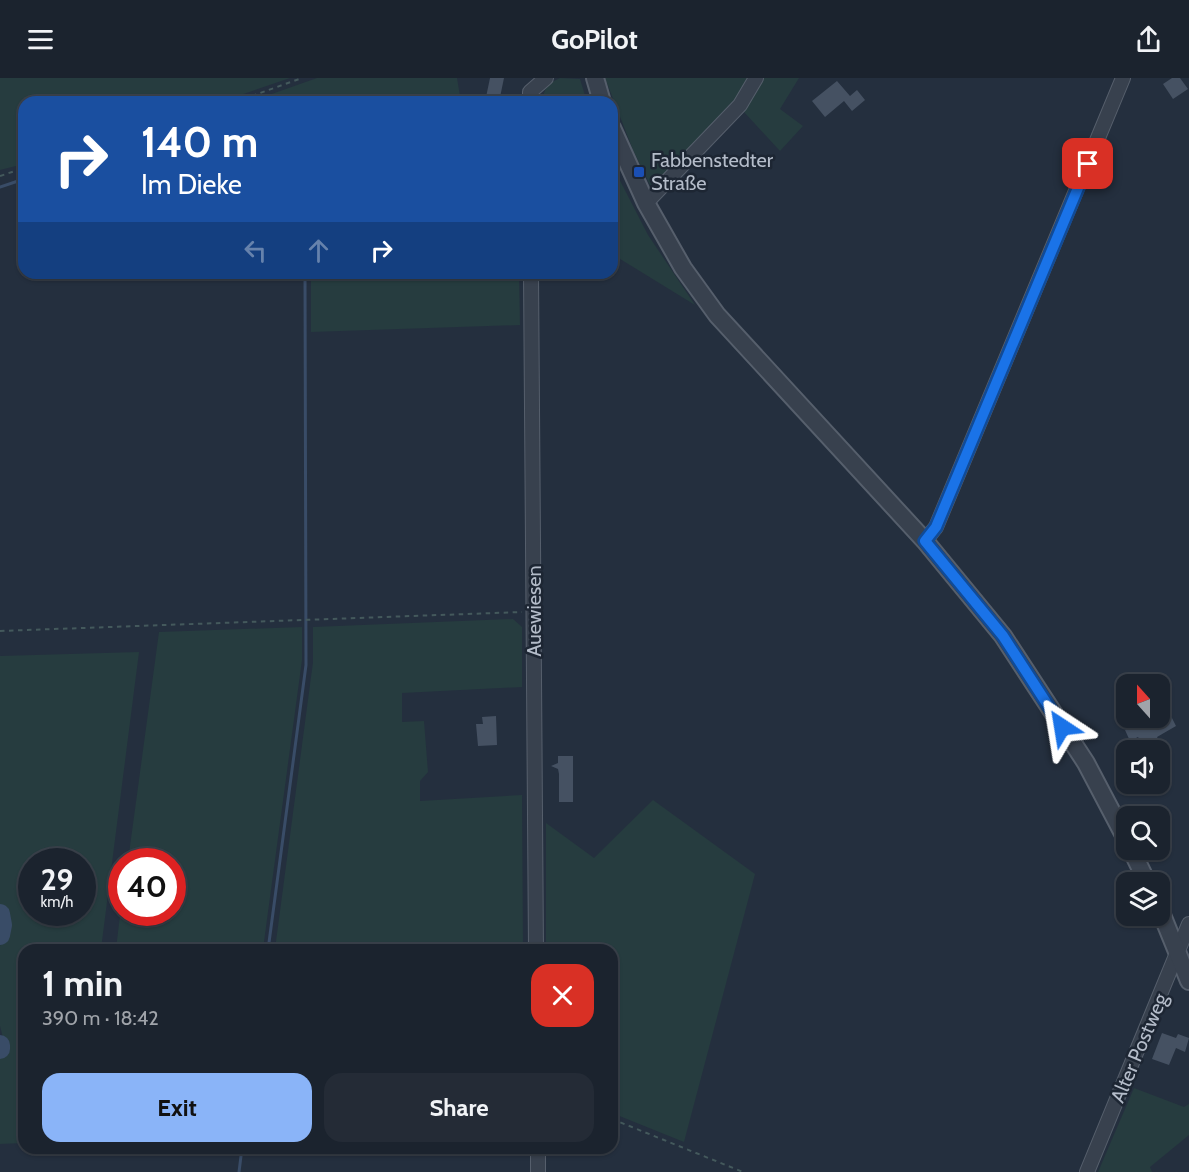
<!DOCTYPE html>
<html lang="en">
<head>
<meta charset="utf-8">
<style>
  :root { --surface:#1b232e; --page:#242b36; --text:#f1f3f6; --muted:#a0a4aa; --line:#39404a; --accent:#8ab4f8 }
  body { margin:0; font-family:Cabin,sans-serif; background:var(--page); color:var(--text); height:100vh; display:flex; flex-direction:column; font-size:22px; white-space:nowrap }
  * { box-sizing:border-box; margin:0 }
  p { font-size:20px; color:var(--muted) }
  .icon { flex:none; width:33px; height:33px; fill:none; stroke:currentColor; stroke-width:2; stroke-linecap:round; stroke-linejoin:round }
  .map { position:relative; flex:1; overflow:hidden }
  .drawer { position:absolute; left:18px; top:866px; width:600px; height:210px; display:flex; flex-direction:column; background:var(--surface); border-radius:18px; box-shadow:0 2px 4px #0004,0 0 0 2px var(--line) }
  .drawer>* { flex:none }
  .guide { position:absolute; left:18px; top:18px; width:600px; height:183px; border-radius:18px; box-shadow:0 2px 4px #0004,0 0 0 2px var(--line); background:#1a4fa0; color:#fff; overflow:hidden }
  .needle { width:39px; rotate:339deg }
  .controls { position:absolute; left:1116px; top:596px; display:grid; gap:12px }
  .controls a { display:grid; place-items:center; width:54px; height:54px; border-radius:12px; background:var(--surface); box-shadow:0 2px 4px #0004,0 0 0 2px var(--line); font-size:30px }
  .speed { position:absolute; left:18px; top:770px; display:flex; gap:12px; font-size:30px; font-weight:700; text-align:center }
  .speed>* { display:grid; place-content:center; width:78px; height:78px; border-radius:50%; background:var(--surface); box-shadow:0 2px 4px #0004,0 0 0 2px var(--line); line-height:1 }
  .speed small { font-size:15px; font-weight:400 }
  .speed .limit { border:9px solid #d22; background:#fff; color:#111 }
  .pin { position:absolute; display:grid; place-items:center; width:51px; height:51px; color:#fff; margin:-26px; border-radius:12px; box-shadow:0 3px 9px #0006 }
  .me { position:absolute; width:66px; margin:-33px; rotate:327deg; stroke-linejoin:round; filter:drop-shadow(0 0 4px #0008) }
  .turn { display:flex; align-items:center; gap:21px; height:126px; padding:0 24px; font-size:27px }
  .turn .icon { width:78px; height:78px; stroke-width:2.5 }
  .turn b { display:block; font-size:42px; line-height:51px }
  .lanes { display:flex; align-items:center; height:57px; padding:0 24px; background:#0003; justify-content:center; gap:30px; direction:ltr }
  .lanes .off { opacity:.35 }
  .round { display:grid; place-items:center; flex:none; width:63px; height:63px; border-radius:18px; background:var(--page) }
  .summary { display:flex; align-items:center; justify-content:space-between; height:102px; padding:0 24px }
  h1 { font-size:36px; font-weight:700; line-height:45px }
  .cta { display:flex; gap:12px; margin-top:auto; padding:12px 24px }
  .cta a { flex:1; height:69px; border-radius:18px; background:var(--accent); color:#111; font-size:24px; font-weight:700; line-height:69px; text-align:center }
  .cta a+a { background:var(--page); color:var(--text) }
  header { display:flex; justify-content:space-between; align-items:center; height:78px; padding:0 24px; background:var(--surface); font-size:27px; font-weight:700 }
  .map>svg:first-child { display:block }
  .green { fill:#263c3f; fill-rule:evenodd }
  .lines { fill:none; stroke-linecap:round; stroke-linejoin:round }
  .stream { stroke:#394c67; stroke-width:3 }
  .river { stroke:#394c67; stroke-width:20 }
  .building { fill:#455162 }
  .minor-casing { stroke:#565f6c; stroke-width:16 }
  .tertiary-casing { stroke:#565f6c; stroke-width:20 }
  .path { stroke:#44595c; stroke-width:2; stroke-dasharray:4.5 4.5; stroke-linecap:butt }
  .minor { stroke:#38414e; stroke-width:14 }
  .tertiary { stroke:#38414e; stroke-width:16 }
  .route-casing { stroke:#114b97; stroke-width:15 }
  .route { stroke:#1a73e8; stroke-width:10 }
  .transit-dot { fill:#1a4fb4; stroke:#1d2633; stroke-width:2 }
  .labels { text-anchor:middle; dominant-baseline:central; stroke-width:5; stroke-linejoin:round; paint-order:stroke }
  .poi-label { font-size:20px; fill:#b4bcc9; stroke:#1d2633; text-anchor:start }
  .street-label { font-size:20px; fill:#b4bcc9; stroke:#1d2633 }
</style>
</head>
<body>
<header><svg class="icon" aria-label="menu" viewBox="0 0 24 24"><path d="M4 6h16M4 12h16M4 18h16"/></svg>GoPilot<svg class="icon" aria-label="share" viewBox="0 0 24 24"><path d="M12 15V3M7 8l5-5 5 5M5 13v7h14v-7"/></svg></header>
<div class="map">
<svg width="1189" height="1094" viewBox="0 0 1189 1094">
  <rect width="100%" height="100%" fill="#242f3e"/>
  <!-- green -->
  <g class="green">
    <path d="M 0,0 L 290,0 L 220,24 L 24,24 L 24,86 L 0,92 Z"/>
    <path d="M 317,0 L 457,0 L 461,24 L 249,24 Z"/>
    <path d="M 560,0 L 580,1 L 587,24 L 543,24 C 543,11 548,5 560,0 Z"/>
    <path d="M 605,0 L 799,0 L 780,31 L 803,48 L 780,73 L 744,34 L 747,27 L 731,25 L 658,105 L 650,107 L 633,72 Z"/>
    <path d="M 612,87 L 648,157 L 695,227 L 612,176 Z"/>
    <path d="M 311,195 L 519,195 L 520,247 L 311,254 Z"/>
    <path d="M 513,541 L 522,549 L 522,609 L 402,615 L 402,644 L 424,643 L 428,694 L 420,703 L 420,723 L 522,717 L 523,871 L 275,871 L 313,584 L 313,549 Z"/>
    <path d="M 302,549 L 302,582 L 263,871 L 116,871 L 121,829 L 122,834 L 172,834 L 172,783 L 128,783 L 159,554 Z"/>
    <path d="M 139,574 L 101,871 L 24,872 L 24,1065 L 0,1066 L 0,980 L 5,968 L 0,948 L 0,868 L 7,852 L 7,843 L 0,828 L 0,578 ZM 32,783 L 82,783 L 82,834 L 32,834 Z"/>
    <path d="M 653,722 L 755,796 L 684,1064 L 612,1035 L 612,872 L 546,871 L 546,745 L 594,780 Z"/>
    <path d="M 1134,1010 L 1184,1029 L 1189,1026 L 1189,1057 L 1150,1089 L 1152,1094 L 1098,1094 Z"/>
  </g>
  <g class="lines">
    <!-- stream -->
    <g class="stream">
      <path d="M 0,109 L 24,101"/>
      <path d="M 268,872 L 306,587 L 305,195"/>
      <path d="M 239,1094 L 242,1070"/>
    </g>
    <!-- river -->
    <g class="river">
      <path d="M 0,836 L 2,847 L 0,857"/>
      <path d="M 0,967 L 0,971"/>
    </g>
  </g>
  <!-- building -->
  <g class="building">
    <path d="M 490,0 L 504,0 L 499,24 L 485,24 Z"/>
    <path d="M 1172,0 L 1180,0 L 1188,11 L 1173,21 L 1163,6 Z"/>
    <path d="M 837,3 L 850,18 L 857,12 L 865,22 L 852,33 L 844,23 L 825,39 L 812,23 Z"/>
    <path d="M 1170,636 L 1176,648 L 1157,659 L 1160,665 L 1147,670 L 1144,665 L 1142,666 L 1138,659 L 1130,663 L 1125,652 L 1140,645 L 1141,649 Z"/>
    <path d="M 496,638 L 497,667 L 478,668 L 476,646 L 483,646 L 482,639 Z"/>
    <path d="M 558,678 L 573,678 L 573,724 L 559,724 L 559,696 L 558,691 L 551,688 L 558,685 Z"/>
    <path d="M 1162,955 L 1176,960 L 1178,956 L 1189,960 L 1185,974 L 1176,970 L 1169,987 L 1152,981 Z"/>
  </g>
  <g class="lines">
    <defs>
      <g id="minor">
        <path d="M 530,24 L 530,14 L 546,0"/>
        <path d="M 646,125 L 740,27 L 756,0"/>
        <path d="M 531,195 L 536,872"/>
        <path d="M 925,463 L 936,449 L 1123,0"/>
        <path d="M 538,1070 L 538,1094"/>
        <path d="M 1087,1094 L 1189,846"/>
      </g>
      <g id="tertiary">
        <path d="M 595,0 L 602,24"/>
        <path d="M 612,50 L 646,125 L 683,190 L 717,237 L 925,463 L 1003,558 L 1086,685 L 1126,761"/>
        <path d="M 1131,771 L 1147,804"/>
        <path d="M 1160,832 L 1189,903"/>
      </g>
    </defs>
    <!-- minor casing -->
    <use href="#minor" class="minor-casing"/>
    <!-- tertiary casing -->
    <use href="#tertiary" class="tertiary-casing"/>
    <!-- path -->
    <g class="path">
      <path d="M 235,24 L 302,0"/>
      <path d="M 0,98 L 24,90"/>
      <path d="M 0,553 L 522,534"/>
      <path d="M 612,1041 L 743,1094"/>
    </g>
    <!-- minor -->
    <use href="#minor" class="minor"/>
    <!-- tertiary -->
    <use href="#tertiary" class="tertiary"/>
  </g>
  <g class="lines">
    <defs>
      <path id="route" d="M 1062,649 L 1003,558 L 925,463 L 936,449 L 1088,86"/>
    </defs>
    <!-- route casing -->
    <use href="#route" class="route-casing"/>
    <!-- route -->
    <use href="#route" class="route"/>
  </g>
  <!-- markers -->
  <rect class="transit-dot" x="633" y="88" width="12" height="12" rx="3"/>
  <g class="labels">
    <!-- poi labels -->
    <g class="poi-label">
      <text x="651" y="82">Fabbenstedter<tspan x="651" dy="23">Straße</tspan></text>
    </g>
    <!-- street labels -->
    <g class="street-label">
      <text transform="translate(534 533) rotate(-90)">Auewiesen</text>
      <text transform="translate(1139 970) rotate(-67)">Alter Postweg</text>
    </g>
  </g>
</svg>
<div class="controls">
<a><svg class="needle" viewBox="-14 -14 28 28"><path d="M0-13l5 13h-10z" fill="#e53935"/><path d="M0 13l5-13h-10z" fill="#a0a4aa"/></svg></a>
<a><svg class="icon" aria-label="sound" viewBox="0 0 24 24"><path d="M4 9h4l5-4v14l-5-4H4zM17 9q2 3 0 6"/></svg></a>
<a><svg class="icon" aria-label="search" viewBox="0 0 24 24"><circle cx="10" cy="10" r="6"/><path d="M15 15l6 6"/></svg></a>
<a><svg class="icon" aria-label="layers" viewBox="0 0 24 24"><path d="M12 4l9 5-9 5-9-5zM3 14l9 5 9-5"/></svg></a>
</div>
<div class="speed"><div>29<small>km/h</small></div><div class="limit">40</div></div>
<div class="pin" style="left:1088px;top:86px;background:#d93025"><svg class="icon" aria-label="arrive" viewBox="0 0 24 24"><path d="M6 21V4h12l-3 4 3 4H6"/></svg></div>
<svg class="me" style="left:1062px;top:649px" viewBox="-20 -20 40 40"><path d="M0-17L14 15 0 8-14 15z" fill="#1a73e8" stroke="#fff" stroke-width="4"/></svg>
<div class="guide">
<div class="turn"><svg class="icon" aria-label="right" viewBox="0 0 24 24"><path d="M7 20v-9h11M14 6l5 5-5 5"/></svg><div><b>140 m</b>Im Dieke</div></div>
<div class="lanes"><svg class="icon off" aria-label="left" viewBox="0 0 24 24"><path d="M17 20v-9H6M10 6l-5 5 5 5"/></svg><svg class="icon off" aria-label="ahead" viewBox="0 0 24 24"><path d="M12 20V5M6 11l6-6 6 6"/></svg><svg class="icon" aria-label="right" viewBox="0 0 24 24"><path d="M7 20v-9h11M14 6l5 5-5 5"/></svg></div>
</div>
<section class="drawer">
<div class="summary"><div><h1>1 min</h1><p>390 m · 18:42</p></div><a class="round" style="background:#d93025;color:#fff"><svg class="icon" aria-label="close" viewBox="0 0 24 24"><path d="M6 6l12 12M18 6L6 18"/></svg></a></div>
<div class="cta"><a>Exit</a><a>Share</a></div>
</section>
</div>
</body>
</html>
